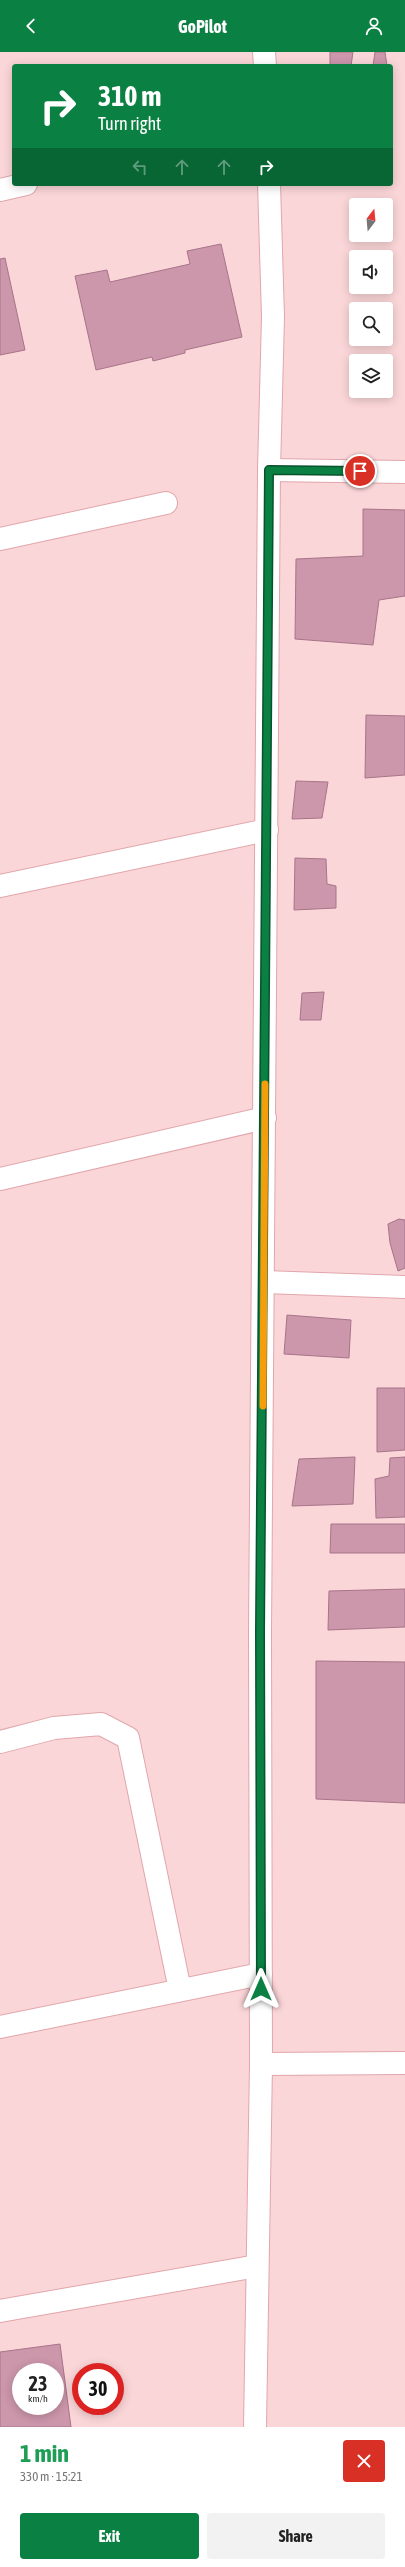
<!DOCTYPE html>
<html lang="en">
<head>
<meta charset="utf-8">
<style>
  :root { --surface:#fff; --page:#f2f2f2; --text:#222; --muted:#767676; --accent:#0b8043 }
  body { margin:0; font-family:"Asap Condensed",sans-serif; background:var(--page); color:var(--text); height:100vh; display:flex; flex-direction:column; font-size:15px; white-space:nowrap }
  * { box-sizing:border-box; margin:0 }
  p { font-size:13px; color:var(--muted) }
  .icon { flex:none; width:22px; height:22px; fill:none; stroke:currentColor; stroke-width:2; stroke-linecap:round; stroke-linejoin:round }
  .map { position:relative; height:2375px; overflow:hidden }
  .drawer { display:flex; flex-direction:column; background:var(--surface); flex:1 }
  .drawer>* { flex:none }
  .banner { position:absolute; left:12px; top:12px; width:381px; height:122px; border-radius:4px; box-shadow:0 2px 10px #0003; background:#0b8043; color:#fff; overflow:hidden }
  .needle { width:26px; rotate:16deg }
  .fabs { position:absolute; left:349px; top:146px; display:grid; gap:8px }
  .fabs a { display:grid; place-items:center; width:44px; height:44px; border-radius:4px; background:var(--surface); box-shadow:0 2px 10px #0003; font-size:20px }
  .speed { position:absolute; left:12px; top:2311px; display:flex; gap:8px; font-size:20px; font-weight:700; text-align:center }
  .speed>* { display:grid; place-content:center; width:52px; height:52px; border-radius:50%; background:var(--surface); box-shadow:0 2px 10px #0003; line-height:1 }
  .speed small { font-size:10px; font-weight:400 }
  .speed .limit { border:6px solid #d22; background:#fff; color:#111 }
  .pin { position:absolute; display:grid; place-items:center; width:34px; height:34px; color:#fff; margin:-17px; border:2px solid #fff; border-radius:50%; box-shadow:0 1px 4px #0007 }
  .me { position:absolute; width:44px; margin:-22px; rotate:0deg; stroke-linejoin:round; filter:drop-shadow(0 0 3px #0008) }
  .turn { display:flex; align-items:center; gap:14px; height:84px; padding:0 20px; font-size:18px }
  .turn .icon { width:52px; height:52px; stroke-width:2.5 }
  .turn b { display:block; font-size:28px; line-height:34px }
  .lanes { display:flex; align-items:center; height:38px; padding:0 20px; background:#0003; justify-content:center; gap:20px; direction:ltr }
  .lanes .off { opacity:.35 }
  .round { display:grid; place-items:center; flex:none; width:42px; height:42px; border-radius:4px; background:var(--page) }
  .headline { display:flex; align-items:center; justify-content:space-between; height:68px; padding:0 20px }
  h1 { font-size:24px; font-weight:700; line-height:30px; color:#1e9e55 }
  .primary-button { display:flex; gap:8px; margin-top:auto; padding:8px 20px }
  .primary-button a { flex:1; height:46px; border-radius:4px; background:var(--accent); color:#fff; font-size:16px; font-weight:700; line-height:46px; text-align:center }
  .primary-button a+a { background:var(--page); color:var(--text) }
  header { display:flex; justify-content:space-between; align-items:center; height:52px; padding:0 20px; background:var(--accent); color:#fff; font-size:18px; font-weight:700 }
  .map>svg:first-child { display:block }
  .building { fill:#cc96ab; stroke:#a77489; fill-rule:evenodd }
  .lines { fill:none; stroke-linecap:round; stroke-linejoin:round }
  .street-casing { stroke:#e1a6ab; stroke-width:24 }
  .street { stroke:#fff; stroke-width:22 }
  .route-casing { stroke:#07532c; stroke-width:10 }
  .route { stroke:#0b8043; stroke-width:7 }
  .slow { stroke:#f59e0b; stroke-width:7 }
</style>
</head>
<body>
<header><svg class="icon" aria-label="back" viewBox="0 0 24 24"><path d="M15 5l-7 7 7 7"/></svg>GoPilot<svg class="icon" aria-label="person" viewBox="0 0 24 24"><circle cx="12" cy="8" r="4"/><path d="M4 21q1-7 8-7t8 7"/></svg></header>
<div class="map">
<svg width="405" height="2375" viewBox="0 0 405 2375">
  <rect width="100%" height="100%" fill="#fbd6d8"/>
  <!-- building -->
  <g class="building">
    <path d="M 330,0 L 353,0 L 351,14 L 330,14 Z"/>
    <path d="M 375,0 L 385,0 L 387,14 L 373,14 Z"/>
    <path d="M 221,192 L 242,285 L 185,298 L 185,301 L 153,309 L 152,305 L 96,318 L 75,224 L 107,218 L 110,230 L 190,212 L 187,199 Z"/>
    <path d="M 5,206 L 25,298 L 0,303 L 0,207 Z"/>
    <path d="M 363,457 L 405,458 L 405,544 L 379,548 L 373,593 L 295,587 L 296,507 L 363,504 Z"/>
    <path d="M 366,663 L 405,664 L 405,723 L 365,726 Z"/>
    <path d="M 296,729 L 328,730 L 322,766 L 292,767 Z"/>
    <path d="M 295,806 L 326,807 L 327,832 L 336,834 L 336,856 L 294,858 Z"/>
    <path d="M 324,940 L 321,968 L 300,968 L 302,941 Z"/>
    <path d="M 399,1167 L 405,1168 L 405,1216 L 398,1219 L 390,1191 L 388,1172 Z"/>
    <path d="M 287,1263 L 351,1268 L 349,1306 L 284,1302 Z"/>
    <path d="M 377,1336 L 405,1336 L 405,1398 L 377,1400 Z"/>
    <path d="M 355,1405 L 353,1452 L 292,1454 L 299,1407 Z"/>
    <path d="M 405,1405 L 405,1465 L 376,1466 L 375,1427 L 389,1424 L 390,1406 Z"/>
    <path d="M 331,1472 L 405,1472 L 405,1501 L 330,1501 Z"/>
    <path d="M 405,1537 L 405,1575 L 328,1578 L 329,1539 Z"/>
    <path d="M 316,1609 L 405,1610 L 405,1751 L 316,1747 Z"/>
    <path d="M 60,2292 L 71,2375 L 0,2375 L 0,2300 ZM 21,2320 L 55,2320 L 55,2354 L 21,2354 Z"/>
  </g>
  <g class="lines">
    <defs>
      <g id="street">
        <path d="M 264,0 L 265,14"/>
        <path d="M 0,138 L 26,132"/>
        <path d="M 269,418 L 405,420"/>
        <path d="M 0,487 L 166,451"/>
        <path d="M 0,834 L 267,778"/>
        <path d="M 0,1127 L 265,1066"/>
        <path d="M 264,1230 L 405,1235"/>
        <path d="M 0,1690 L 54,1676 L 101,1672 L 128,1686 L 180,1938"/>
        <path d="M 0,1975 L 261,1922"/>
        <path d="M 261,2012 L 405,2011"/>
        <path d="M 0,2259 L 257,2214"/>
        <path d="M 255,2375 L 261,2012 L 260,1580 L 269,418 L 273,265 L 269,132"/>
      </g>
    </defs>
    <!-- street casing -->
    <use href="#street" class="street-casing"/>
    <!-- street -->
    <use href="#street" class="street"/>
  </g>
  <g class="lines">
    <defs>
      <path id="route" d="M 261,1937 L 260,1580 L 269,418 L 360,419"/>
    </defs>
    <!-- route casing -->
    <use href="#route" class="route-casing"/>
    <!-- route -->
    <use href="#route" class="route"/>
    <!-- slow -->
    <path class="slow" d="M 263,1354 L 265,1032"/>
  </g>
</svg>
<div class="fabs">
<a><svg class="needle" viewBox="-14 -14 28 28"><path d="M0-13l5 13h-10z" fill="#e53935"/><path d="M0 13l5-13h-10z" fill="#767676"/></svg></a>
<a><svg class="icon" aria-label="sound" viewBox="0 0 24 24"><path d="M4 9h4l5-4v14l-5-4H4zM17 9q2 3 0 6"/></svg></a>
<a><svg class="icon" aria-label="search" viewBox="0 0 24 24"><circle cx="10" cy="10" r="6"/><path d="M15 15l6 6"/></svg></a>
<a><svg class="icon" aria-label="layers" viewBox="0 0 24 24"><path d="M12 4l9 5-9 5-9-5zM3 14l9 5 9-5"/></svg></a>
</div>
<div class="speed"><div>23<small>km/h</small></div><div class="limit">30</div></div>
<div class="pin" style="left:360px;top:419px;background:#d93025"><svg class="icon" aria-label="arrive" viewBox="0 0 24 24"><path d="M6 21V4h12l-3 4 3 4H6"/></svg></div>
<svg class="me" style="left:261px;top:1937px" viewBox="-20 -20 40 40"><path d="M0-17L14 15 0 8-14 15z" fill="#0b8043" stroke="#fff" stroke-width="4"/></svg>
<div class="banner">
<div class="turn"><svg class="icon" aria-label="right" viewBox="0 0 24 24"><path d="M7 20v-9h11M14 6l5 5-5 5"/></svg><div><b>310 m</b>Turn right</div></div>
<div class="lanes"><svg class="icon off" aria-label="left" viewBox="0 0 24 24"><path d="M17 20v-9H6M10 6l-5 5 5 5"/></svg><svg class="icon off" aria-label="ahead" viewBox="0 0 24 24"><path d="M12 20V5M6 11l6-6 6 6"/></svg><svg class="icon off" aria-label="ahead" viewBox="0 0 24 24"><path d="M12 20V5M6 11l6-6 6 6"/></svg><svg class="icon" aria-label="right" viewBox="0 0 24 24"><path d="M7 20v-9h11M14 6l5 5-5 5"/></svg></div>
</div>
</div>
<section class="drawer">
<div class="headline"><div><h1>1 min</h1><p>330 m · 15:21</p></div><a class="round" style="background:#d93025;color:#fff"><svg class="icon" aria-label="close" viewBox="0 0 24 24"><path d="M6 6l12 12M18 6L6 18"/></svg></a></div>
<div class="primary-button"><a>Exit</a><a>Share</a></div>
</section>
</body>
</html>
